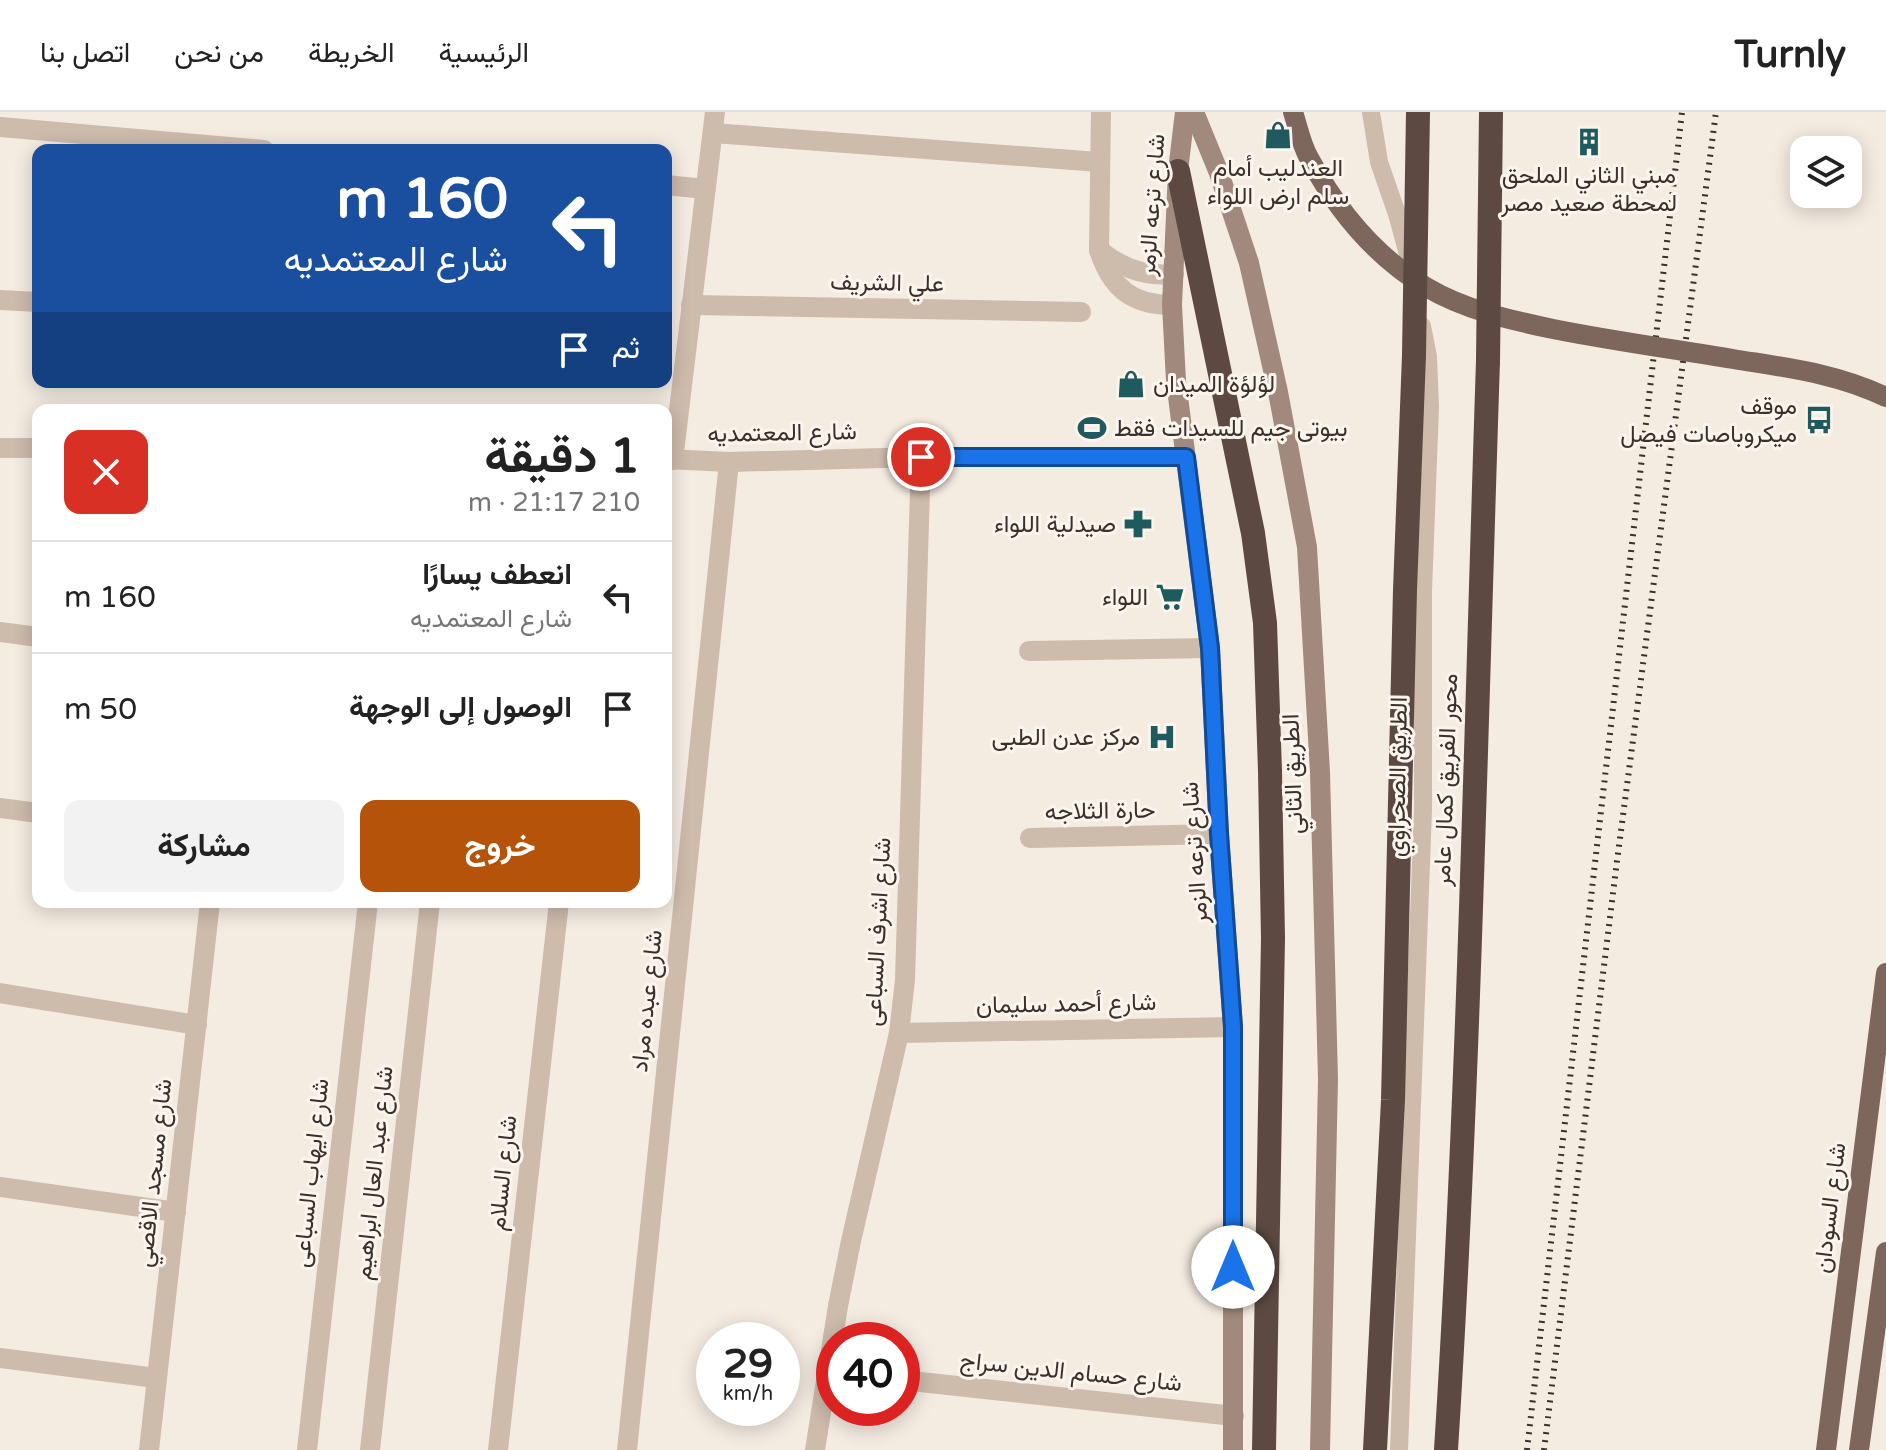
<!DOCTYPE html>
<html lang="ar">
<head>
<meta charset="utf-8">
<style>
  :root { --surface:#fff; --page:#f2f2f2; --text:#222; --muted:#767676; --line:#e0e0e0; --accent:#b45309 }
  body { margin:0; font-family:"Varela Round",Vazirmatn,sans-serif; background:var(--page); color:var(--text); direction:rtl; height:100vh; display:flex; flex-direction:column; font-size:30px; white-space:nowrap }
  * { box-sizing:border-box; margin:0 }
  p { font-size:26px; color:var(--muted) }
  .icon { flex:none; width:44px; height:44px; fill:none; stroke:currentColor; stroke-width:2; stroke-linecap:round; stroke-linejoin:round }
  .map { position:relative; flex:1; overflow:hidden; direction:ltr }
  .sheet { position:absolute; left:32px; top:292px; width:640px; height:504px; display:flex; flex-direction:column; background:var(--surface); border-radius:16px; box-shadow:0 4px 20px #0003; direction:rtl }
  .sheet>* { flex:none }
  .guide { position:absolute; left:32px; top:32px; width:640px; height:244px; border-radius:16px; box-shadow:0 4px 20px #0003; direction:rtl; background:#1a4fa0; color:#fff; overflow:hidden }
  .buttons { position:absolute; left:1790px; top:24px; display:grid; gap:16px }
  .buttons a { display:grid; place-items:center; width:72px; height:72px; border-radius:16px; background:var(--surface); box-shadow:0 4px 20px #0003; font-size:40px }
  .speed { position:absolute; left:696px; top:1210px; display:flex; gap:16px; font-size:40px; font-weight:700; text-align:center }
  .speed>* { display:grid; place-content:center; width:104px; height:104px; border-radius:50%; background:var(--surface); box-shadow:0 4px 20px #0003; line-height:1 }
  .speed small { font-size:20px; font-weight:400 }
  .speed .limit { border:12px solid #d22; background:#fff; color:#111 }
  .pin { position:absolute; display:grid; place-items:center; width:68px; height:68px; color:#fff; margin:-34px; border:4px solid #fff; border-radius:50%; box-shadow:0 2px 8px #0007 }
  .me { position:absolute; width:88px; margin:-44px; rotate:0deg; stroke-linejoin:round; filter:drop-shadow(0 0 6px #0008) }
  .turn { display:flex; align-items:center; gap:28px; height:168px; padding:0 32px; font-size:36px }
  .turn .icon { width:104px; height:104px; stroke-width:2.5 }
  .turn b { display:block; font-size:56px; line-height:68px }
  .then { display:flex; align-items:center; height:76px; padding:0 32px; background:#0003; gap:16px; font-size:30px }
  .round { display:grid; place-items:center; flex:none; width:84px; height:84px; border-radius:16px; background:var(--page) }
  .head { display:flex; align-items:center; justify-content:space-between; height:136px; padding:0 32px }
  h1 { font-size:48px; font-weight:700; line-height:60px }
  .button { display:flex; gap:16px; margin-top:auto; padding:16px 32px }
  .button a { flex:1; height:92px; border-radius:16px; background:var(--accent); color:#fff; font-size:32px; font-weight:700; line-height:92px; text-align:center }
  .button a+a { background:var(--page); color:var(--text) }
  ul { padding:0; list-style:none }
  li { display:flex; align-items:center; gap:24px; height:112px; padding:0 32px; border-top:2px solid var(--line) }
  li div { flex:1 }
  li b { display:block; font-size:30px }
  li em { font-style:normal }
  header { display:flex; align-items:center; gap:48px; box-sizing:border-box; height:112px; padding:0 40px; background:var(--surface); border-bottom:2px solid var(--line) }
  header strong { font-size:38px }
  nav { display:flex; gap:44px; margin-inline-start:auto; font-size:28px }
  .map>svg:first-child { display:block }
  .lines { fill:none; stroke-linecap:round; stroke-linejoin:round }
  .lane { stroke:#cdbbac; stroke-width:18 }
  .street { stroke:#cdbbac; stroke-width:20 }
  .secondary { stroke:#a18a7d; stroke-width:20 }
  .primary { stroke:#7d675c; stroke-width:20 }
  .highway { stroke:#5c4a42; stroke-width:24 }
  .rail { stroke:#3b302b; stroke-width:6; stroke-dasharray:2 6; stroke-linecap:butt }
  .primary-bridge { stroke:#7d675c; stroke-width:20 }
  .highway-bridge { stroke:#5c4a42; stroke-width:24 }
  .route-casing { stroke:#114b97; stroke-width:20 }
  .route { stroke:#1a73e8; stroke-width:14 }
  .labels { text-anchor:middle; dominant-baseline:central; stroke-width:6; stroke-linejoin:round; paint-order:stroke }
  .poi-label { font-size:24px; fill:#3b302b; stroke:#fbf5ee; text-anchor:end }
  .street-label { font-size:24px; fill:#3b302b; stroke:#fbf5ee }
</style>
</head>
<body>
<header>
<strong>Turnly</strong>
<nav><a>الرئيسية</a><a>الخريطة</a><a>من نحن</a><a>اتصل بنا</a></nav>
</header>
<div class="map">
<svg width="1886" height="1338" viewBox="0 0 1886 1338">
  <rect width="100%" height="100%" fill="#f4ebe1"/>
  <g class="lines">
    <!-- lane -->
    <g class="lane">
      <path d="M 1371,0 L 1379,50 L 1397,102 L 1409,146"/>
      <path d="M 1399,1338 L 1423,697 L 1423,479 L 1430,295 L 1428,245 L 1422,214"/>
    </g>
    <!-- street -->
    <g class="street">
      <path d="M 1101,0 L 1099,138 C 1111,176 1132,193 1172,193"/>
      <path d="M 0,15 L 264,38"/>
      <path d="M 713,21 L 1099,50"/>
      <path d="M 666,73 L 705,77"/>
      <path d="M 1099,138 C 1121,156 1145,165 1174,162"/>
      <path d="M 0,188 L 38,190"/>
      <path d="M 691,193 L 1081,200"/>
      <path d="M 0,336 L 38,336"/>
      <path d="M 666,347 L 729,350 L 921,345 L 1186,345"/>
      <path d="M 673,348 L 715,0"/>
      <path d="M 0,520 L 38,525"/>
      <path d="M 1029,539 L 1210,536"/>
      <path d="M 0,696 L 38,701"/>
      <path d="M 1030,726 L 1219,722"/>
      <path d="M 0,881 L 197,913"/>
      <path d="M 899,921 L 1233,915"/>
      <path d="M 0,1075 L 176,1100"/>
      <path d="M 0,1246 L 156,1266"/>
      <path d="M 902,1268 L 1234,1304"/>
      <path d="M 149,1338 L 210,790"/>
      <path d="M 307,1338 L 368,790"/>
      <path d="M 370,1338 L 430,790"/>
      <path d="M 498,1338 L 559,790"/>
      <path d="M 627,1338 L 729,350"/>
      <path d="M 815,1338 L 838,1194 L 851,1129 L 899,921 L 905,868 L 921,345"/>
    </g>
    <!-- secondary -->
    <g class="secondary">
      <path d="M 1185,0 L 1178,59 L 1172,193 L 1176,269 L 1210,536 L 1219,722 L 1233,915 L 1233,1338"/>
      <path d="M 1194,0 L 1219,61 L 1249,151 L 1278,280 L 1307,435 L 1320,660 L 1328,967 L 1320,1338"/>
    </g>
    <!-- primary -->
    <g class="primary">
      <path d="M 1826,1338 L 1886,861"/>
      <path d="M 1859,1338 L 1886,1140"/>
    </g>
    <!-- highway -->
    <g class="highway">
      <path d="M 1178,59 L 1253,421 L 1265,511 L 1270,659 L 1273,826 L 1264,1338"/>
      <path d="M 1375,1338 L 1393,988 L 1405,478 L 1414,243"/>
      <path d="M 1446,1338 C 1469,976 1476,612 1488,249"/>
    </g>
    <!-- rail -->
    <g class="rail">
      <path d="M 1527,1338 L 1682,0"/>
      <path d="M 1544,1338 L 1617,749 L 1716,0"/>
    </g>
    <!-- primary-bridge -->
    <path class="primary-bridge" d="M 1293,0 C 1298,15 1301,32 1309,46 C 1337,98 1376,145 1426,175 C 1465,198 1510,208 1553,217 C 1613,229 1673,237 1733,247 C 1788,256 1836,261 1886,285"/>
    <!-- highway-bridge -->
    <g class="highway-bridge">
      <path d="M 1414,243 L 1418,0"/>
      <path d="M 1488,249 L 1491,0"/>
    </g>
  </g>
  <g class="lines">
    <defs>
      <path id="route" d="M 921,345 L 1186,345 L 1210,536 L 1219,722 L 1233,915 L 1233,1155"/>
    </defs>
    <!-- route casing -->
    <use href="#route" class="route-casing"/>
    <!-- route -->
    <use href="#route" class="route"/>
  </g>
  <!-- icons -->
  <defs>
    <symbol id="shop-bare" viewBox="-9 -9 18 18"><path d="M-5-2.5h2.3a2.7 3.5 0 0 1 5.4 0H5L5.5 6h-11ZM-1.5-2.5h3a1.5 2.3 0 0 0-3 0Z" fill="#1f5a5e" stroke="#fbf5ee" stroke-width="2.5" paint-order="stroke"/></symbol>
    <symbol id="building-bare" viewBox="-9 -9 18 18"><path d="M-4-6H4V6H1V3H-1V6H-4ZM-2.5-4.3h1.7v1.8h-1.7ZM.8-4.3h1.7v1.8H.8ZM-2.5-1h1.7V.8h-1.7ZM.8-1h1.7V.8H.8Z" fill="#1f5a5e" stroke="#fbf5ee" stroke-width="2.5" paint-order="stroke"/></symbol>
    <symbol id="bus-bare" viewBox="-9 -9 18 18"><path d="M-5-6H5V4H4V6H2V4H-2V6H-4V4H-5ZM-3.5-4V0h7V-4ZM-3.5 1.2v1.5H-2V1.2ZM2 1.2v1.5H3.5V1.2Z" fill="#1f5a5e" stroke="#fbf5ee" stroke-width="2.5" paint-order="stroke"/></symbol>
    <symbol id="stadium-bare" viewBox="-9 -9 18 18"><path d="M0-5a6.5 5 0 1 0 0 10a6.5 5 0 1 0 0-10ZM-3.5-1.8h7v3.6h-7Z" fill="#1f5a5e" stroke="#fbf5ee" stroke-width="2.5" paint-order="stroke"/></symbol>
    <symbol id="pharmacy-bare" viewBox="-9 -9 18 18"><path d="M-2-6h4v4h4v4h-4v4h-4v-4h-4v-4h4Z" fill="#1f5a5e" stroke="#fbf5ee" stroke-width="2.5" paint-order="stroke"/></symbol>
    <symbol id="supermarket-bare" viewBox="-9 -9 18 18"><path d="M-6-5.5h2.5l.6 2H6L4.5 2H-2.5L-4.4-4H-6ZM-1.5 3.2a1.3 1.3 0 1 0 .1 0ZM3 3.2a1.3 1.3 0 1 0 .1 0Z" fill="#1f5a5e" stroke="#fbf5ee" stroke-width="2.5" paint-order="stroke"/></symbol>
    <symbol id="hospital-bare" viewBox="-9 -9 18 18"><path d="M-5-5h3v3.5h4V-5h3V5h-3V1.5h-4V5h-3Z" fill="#1f5a5e" stroke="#fbf5ee" stroke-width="2.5" paint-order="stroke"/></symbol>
  </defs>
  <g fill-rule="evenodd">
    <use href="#shop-bare" x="1258" y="3" width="40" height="40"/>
    <use href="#building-bare" x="1569" y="10" width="40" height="40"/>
    <use href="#shop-bare" x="1111" y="252" width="40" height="40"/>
    <use href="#bus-bare" x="1799" y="288" width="40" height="40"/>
    <use href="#stadium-bare" x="1072" y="296" width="40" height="40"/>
    <use href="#pharmacy-bare" x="1118" y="392" width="40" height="40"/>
    <use href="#supermarket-bare" x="1150" y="465" width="40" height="40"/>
    <use href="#hospital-bare" x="1142" y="605" width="40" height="40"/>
  </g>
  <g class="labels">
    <!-- poi labels -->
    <g class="poi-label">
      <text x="1278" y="56" text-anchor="middle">العندليب أمام<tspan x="1278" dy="28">سلم ارض اللواء</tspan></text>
      <text x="1589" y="63" text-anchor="middle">مبني الثاني الملحق<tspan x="1589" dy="28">لمحطة صعيد مصر</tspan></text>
      <text x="1153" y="272" text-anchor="start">لؤلؤة الميدان</text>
      <text x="1797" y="294">موقف<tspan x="1797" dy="28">ميكروباصات فيصل</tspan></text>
      <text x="1114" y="316" text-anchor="start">بيوتى جيم للسيدات فقط</text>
      <text x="1116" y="412">صيدلية اللواء</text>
      <text x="1148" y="485">اللواء</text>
      <text x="1140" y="625">مركز عدن الطبى</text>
    </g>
    <!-- street labels -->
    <g class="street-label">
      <text transform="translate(1152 93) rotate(-86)">شارع ترعه الزمر</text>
      <text transform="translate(887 171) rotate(1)">علي الشريف</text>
      <text transform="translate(782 321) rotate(-1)">شارع المعتمديه</text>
      <text transform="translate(1293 662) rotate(-92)">الطريق الثاني</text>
      <text transform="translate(1398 665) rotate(-89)">الطريق الصحراوي</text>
      <text transform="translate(1446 668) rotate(-88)">محور الفريق كمال عامر</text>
      <text transform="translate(1100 699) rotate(-1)">حارة الثلاجه</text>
      <text transform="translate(1195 741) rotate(-94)">شارع ترعه الزمر</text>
      <text transform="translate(878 820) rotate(-87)">شارع اشرف السباعى</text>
      <text transform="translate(647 889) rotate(-84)">شارع عبده مراد</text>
      <text transform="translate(1066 892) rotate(-1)">شارع أحمد سليمان</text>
      <text transform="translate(154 1061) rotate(-84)">شارع مسجد الاقصي</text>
      <text transform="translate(311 1061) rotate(-84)">شارع ايهاب السباعى</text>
      <text transform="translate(374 1061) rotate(-84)">شارع عبد العال ابراهيم</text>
      <text transform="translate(503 1061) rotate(-84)">شارع السلام</text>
      <text transform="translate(1830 1096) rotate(-83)">شارع السودان</text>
      <text transform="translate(1071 1260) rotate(6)">شارع حسام الدين سراج</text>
    </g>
  </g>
</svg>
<div class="buttons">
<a><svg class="icon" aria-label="layers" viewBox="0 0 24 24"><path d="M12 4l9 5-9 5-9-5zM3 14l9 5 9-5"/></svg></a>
</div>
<div class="speed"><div>29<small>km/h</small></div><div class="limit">40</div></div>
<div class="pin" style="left:921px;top:345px;background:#d93025"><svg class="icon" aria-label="arrive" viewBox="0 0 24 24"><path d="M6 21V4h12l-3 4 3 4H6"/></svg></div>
<svg class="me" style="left:1233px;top:1155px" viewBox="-20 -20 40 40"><circle r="19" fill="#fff"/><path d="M0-13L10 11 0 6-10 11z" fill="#1a73e8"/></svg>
<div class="guide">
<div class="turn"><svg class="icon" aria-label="left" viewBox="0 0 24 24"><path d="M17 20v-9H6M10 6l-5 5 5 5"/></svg><div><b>160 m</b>شارع المعتمديه</div></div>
<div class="then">ثم<svg class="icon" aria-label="arrive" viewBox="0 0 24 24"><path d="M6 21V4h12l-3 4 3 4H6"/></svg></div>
</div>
<section class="sheet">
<div class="head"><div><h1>1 دقيقة</h1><p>210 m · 21:17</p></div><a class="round" style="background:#d93025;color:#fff"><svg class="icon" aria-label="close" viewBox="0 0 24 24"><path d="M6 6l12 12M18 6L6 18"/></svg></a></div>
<ul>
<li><svg class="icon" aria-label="left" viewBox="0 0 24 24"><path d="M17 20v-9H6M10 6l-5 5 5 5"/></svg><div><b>انعطف يسارًا</b><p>شارع المعتمديه</p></div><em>160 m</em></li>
<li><svg class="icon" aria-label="arrive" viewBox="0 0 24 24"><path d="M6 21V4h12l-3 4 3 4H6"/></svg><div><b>الوصول إلى الوجهة</b></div><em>50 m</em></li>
</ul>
<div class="button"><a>خروج</a><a>مشاركة</a></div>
</section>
</div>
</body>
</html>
